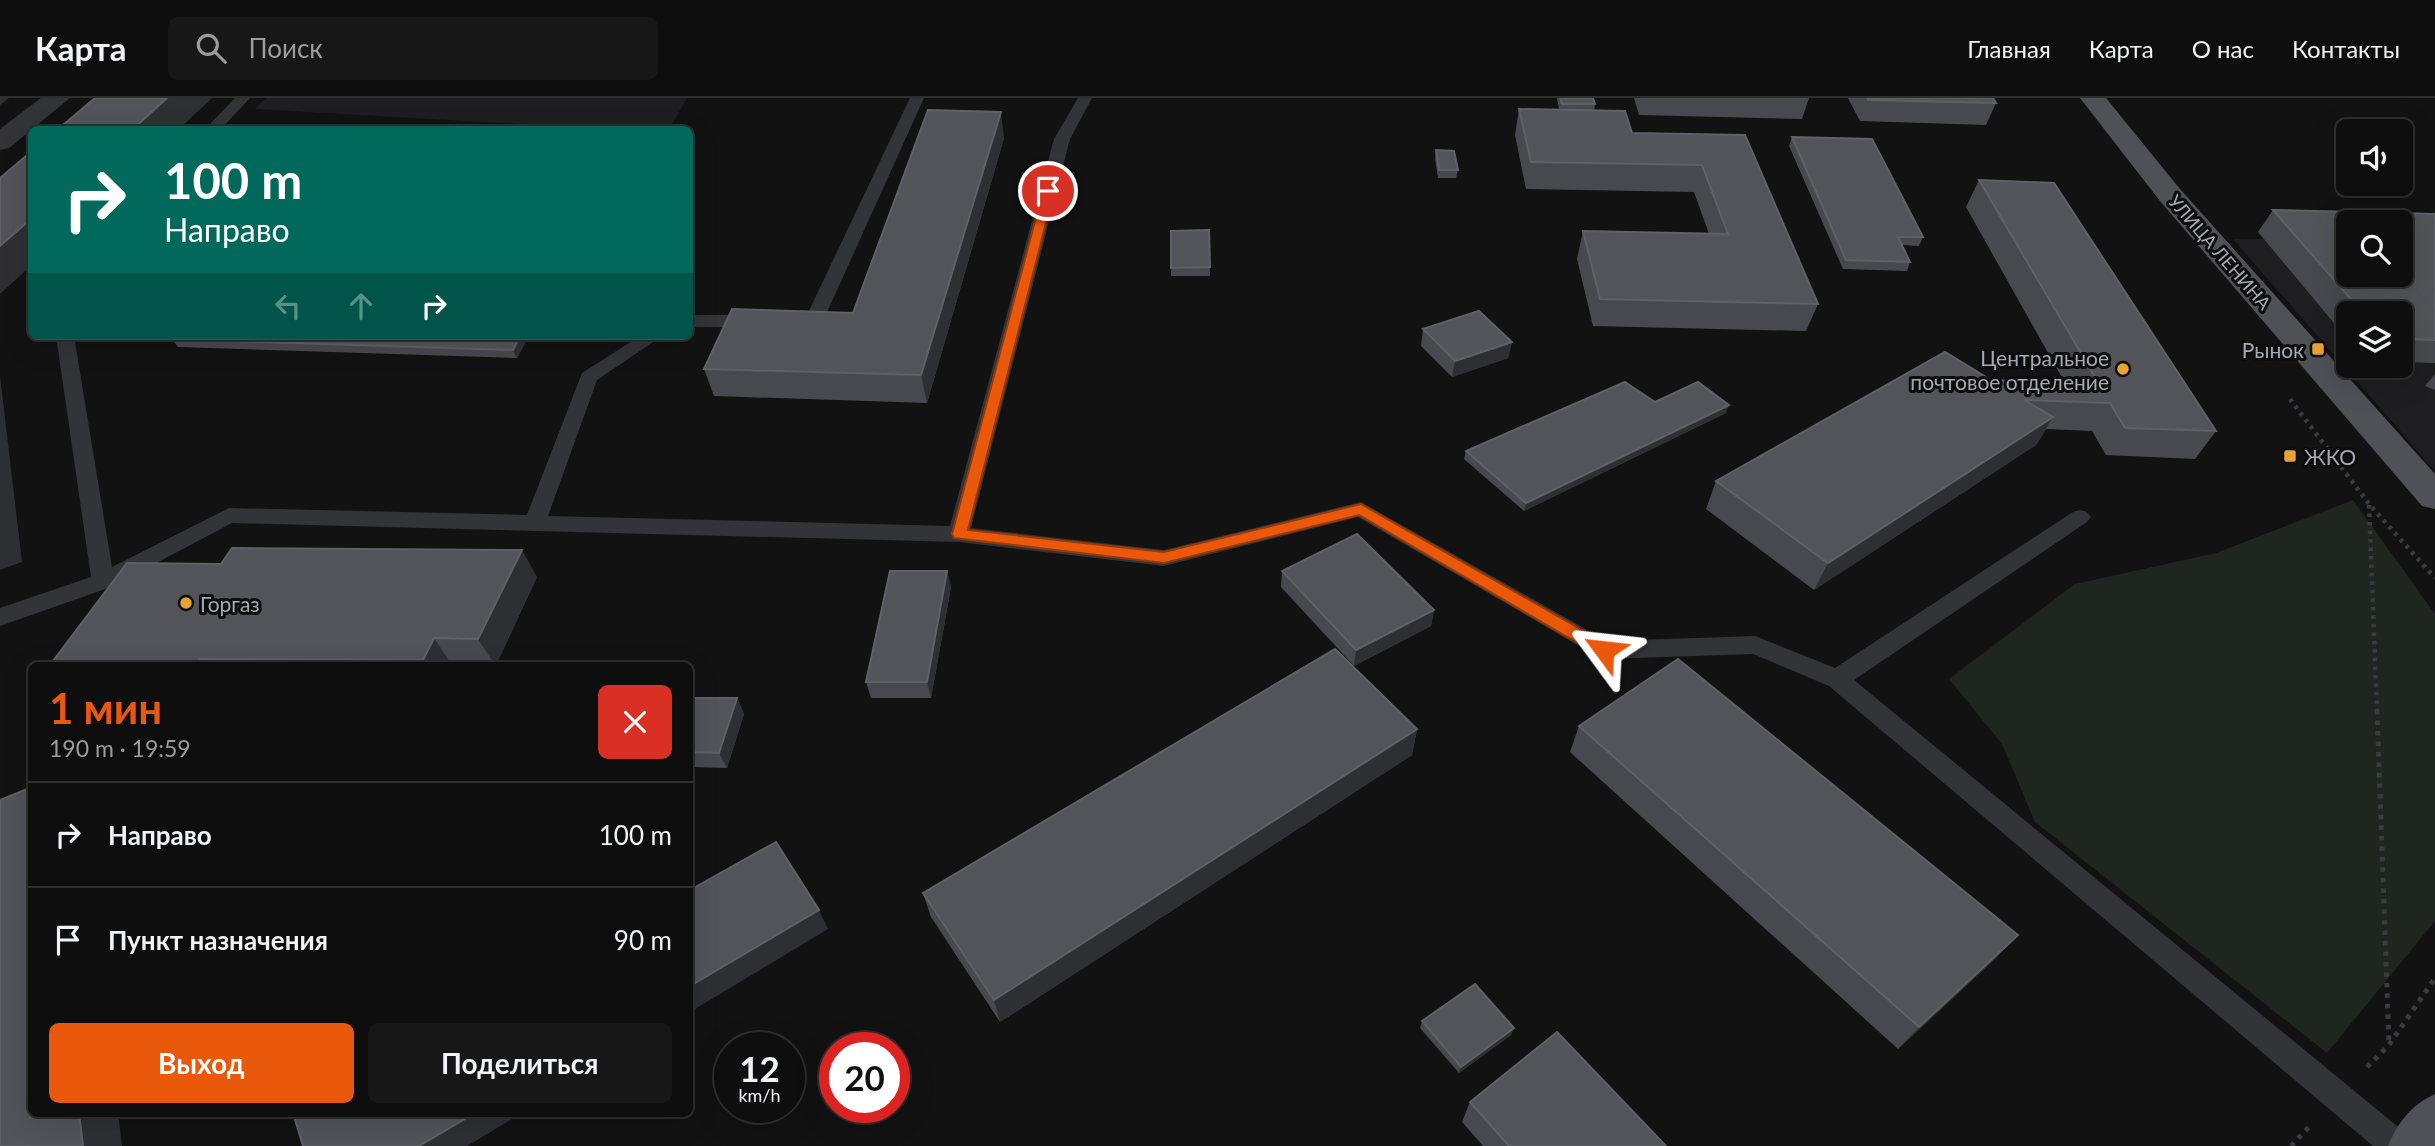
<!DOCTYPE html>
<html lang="ru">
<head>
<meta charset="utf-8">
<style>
  :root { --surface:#0e0e0e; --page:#171717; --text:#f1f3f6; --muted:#9b9c9e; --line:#2e2e2e; --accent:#ea580c }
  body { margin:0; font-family:Lato,sans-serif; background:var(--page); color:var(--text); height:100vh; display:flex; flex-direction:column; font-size:26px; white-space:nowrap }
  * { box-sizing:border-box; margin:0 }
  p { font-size:23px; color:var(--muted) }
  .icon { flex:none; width:38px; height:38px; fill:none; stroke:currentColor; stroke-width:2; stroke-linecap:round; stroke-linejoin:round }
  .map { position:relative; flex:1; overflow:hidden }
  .drawer { position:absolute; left:28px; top:564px; width:665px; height:455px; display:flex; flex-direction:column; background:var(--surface); border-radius:10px; box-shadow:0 7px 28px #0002,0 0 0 2px var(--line) }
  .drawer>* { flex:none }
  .banner { position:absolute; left:28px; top:28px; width:665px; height:214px; border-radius:10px; box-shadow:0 7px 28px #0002,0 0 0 2px var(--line); background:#00695c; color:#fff; overflow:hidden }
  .buttons { position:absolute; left:2336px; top:21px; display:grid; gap:14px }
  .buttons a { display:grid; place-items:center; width:77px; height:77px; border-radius:10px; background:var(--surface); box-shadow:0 7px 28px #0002,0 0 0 2px var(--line); font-size:35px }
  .speed { position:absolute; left:714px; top:934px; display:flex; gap:14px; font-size:35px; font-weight:700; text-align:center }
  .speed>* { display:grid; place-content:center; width:91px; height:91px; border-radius:50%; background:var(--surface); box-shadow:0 7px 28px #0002,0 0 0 2px var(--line); line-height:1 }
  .speed small { font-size:18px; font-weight:400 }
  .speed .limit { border:10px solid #d22; background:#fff; color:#111 }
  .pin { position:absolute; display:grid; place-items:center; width:60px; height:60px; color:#fff; margin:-30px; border:4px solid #fff; border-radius:50%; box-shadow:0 2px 7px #0007 }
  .me { position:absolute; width:77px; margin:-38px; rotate:300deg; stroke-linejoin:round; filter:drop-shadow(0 0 5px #0008) }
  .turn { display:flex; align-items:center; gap:24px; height:147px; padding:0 21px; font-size:32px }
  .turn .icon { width:91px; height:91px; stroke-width:2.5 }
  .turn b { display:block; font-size:49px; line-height:60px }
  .lanes { display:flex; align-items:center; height:66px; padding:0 21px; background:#0003; justify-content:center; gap:35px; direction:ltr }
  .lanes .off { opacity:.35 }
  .round { display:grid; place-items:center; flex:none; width:74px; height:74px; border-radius:10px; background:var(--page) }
  .headline { display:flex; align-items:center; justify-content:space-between; height:119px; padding:0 21px }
  h1 { font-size:42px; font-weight:700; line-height:52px; color:var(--accent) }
  .cta { display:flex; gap:14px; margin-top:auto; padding:14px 21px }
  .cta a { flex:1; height:80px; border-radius:10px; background:var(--accent); color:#fff; font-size:28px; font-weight:700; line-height:80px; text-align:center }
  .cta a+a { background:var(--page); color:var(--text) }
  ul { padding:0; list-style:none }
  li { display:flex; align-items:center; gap:21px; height:105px; padding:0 21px; border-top:2px solid var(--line) }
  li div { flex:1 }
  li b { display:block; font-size:26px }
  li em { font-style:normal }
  header { display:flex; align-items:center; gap:42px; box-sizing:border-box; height:98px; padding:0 35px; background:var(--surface); border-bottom:2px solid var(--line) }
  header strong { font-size:33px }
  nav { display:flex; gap:38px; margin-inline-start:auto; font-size:24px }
  .search { width:490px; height:63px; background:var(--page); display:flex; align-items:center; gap:18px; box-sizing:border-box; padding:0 24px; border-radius:10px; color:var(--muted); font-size:26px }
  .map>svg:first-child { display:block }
  .built { fill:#1e1e20; fill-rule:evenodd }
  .green { fill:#1e261f }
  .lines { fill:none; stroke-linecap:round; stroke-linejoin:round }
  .path-far1 { stroke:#393b3f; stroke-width:4.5; stroke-dasharray:3.5 5; stroke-linecap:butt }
  .path { stroke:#393b3f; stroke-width:5; stroke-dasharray:4.5 6; stroke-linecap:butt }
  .service { fill:#333438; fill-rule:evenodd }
  .minor { fill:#333438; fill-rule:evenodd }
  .primary { fill:#4f5157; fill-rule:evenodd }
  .wall { fill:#48494e }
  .shaded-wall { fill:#2e2f32 }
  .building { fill:#525459; stroke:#5f6167; stroke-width:2; fill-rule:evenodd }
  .route { fill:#ea580c; stroke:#983908; stroke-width:2 }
  .poi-dot { fill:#e7a435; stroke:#0d0d0e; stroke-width:2.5 }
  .labels { text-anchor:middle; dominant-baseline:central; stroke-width:6; stroke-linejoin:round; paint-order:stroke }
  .far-street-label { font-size:18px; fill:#a4a9b3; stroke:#0d0d0e }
  .poi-label { font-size:21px; fill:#a4a9b3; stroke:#0d0d0e; text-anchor:end }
</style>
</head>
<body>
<header>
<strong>Карта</strong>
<div class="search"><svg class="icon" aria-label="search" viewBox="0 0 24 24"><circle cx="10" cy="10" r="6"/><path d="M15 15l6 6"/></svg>Поиск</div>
<nav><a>Главная</a><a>Карта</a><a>О нас</a><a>Контакты</a></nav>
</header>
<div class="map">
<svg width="2435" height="1048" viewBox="0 0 2435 1048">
  <rect width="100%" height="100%" fill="#121213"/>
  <!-- built -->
  <g class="built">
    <path d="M 266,0 L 687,0 L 669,31 L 627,32 L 255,11 Z"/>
    <path d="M 2435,139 L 2435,373 L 2233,141 L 2348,140 L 2348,177 L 2401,177 ZM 2348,215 L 2401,215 L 2401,268 L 2348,268 Z"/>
  </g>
  <!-- green -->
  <path class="green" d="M 2353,402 L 2435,516 L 2435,823 L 2327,955 L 2035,724 L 2002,646 L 1949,581 L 2075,486 L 2216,455 Z"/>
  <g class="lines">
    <!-- path-far1 -->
    <g class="path-far1">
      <path d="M 2290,301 L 2369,406 L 2435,480"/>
      <path d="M 2369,407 L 2377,614"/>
    </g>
    <!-- path -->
    <g class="path">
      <path d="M 2377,612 L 2389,947"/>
      <path d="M 2367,969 L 2389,947 L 2435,880"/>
      <path d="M 2291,1048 L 2310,1028"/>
    </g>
    <!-- service -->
    <g class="service">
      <path d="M 235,0 L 250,0 L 220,32 L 204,32 Z"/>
      <path d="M 910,0 L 924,0 L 823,223 L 814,229 L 788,227 L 785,223 L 788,219 L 807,217 Z"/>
      <path d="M 1078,0 L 1092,0 L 1070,41 L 971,430 L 1164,452 L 1361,404 L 1607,543 L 1755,538 L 1835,570 L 2073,414 L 2080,412 L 2087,414 L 2091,419 L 2087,424 L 1854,582 L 2408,1037 L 2412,1048 L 2373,1048 L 1829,588 L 1753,556 L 1604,561 L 1596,558 L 1358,419 L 1164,468 L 959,444 L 232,425 L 111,489 L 0,528 L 0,510 L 91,479 L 56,238 L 74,238 L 112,469 L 229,410 L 527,417 L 582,275 L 640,238 L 662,238 L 597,282 L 548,418 L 950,428 L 1054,41 Z"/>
      <path d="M 690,217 L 756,217 L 765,223 L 756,229 L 690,229 Z"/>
    </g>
    <!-- minor -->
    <path class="minor" d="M 41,0 L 70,0 L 9,50 L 0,52 L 0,31 Z"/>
    <!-- primary -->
    <g class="primary">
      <path d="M 2080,0 L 2106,0 L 2180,91 L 2435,376 L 2435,411 L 2422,408 L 2160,103 Z"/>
      <path d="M 2435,996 L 2435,1048 L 2388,1048 C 2398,1024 2411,1007 2435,996 Z"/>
    </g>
  </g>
  <!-- wall -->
  <g class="wall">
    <path d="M 1557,0 L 1593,0 L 1595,6 L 1594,12 L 1632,35 L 1745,37 L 1818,206 L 1806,233 L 1593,228 L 1577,161 L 1583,133 L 1709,136 L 1694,94 L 1526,91 L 1515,37 L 1519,11 L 1559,11 Z"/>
    <path d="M 1634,0 L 1809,0 L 1802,21 L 1639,17 Z"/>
    <path d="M 1848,0 L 1993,0 L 1996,5 L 1986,27 L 1860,23 Z"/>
    <path d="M 1792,39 L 1923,139 L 1919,148 L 1902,147 L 1910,164 L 1907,173 L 1843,171 L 1789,48 Z"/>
    <path d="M 1004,40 L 927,305 L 714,298 L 704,271 L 853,215 Z"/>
    <path d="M 1436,52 L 1458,72 L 1456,80 L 1438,80 L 1435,61 Z"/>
    <path d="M 1979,82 L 2216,333 L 2195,361 L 2106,357 L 2092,333 L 2046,331 L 2036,347 L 1814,492 L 1706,411 L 1716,383 L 1991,282 L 2065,285 L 1966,109 Z"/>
    <path d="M 2273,112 L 2435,116 L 2435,265 L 2401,264 L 2401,215 L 2348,215 L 2348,242 L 2258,134 Z"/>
    <path d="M 1209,132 L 1210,178 L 1171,178 L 1171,133 Z"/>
    <path d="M 1423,231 L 1512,244 L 1508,260 L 1452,279 L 1421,248 Z"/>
    <path d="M 172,238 L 529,238 L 517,260 L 178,249 L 172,241 Z"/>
    <path d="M 2435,276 L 2435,292 L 2425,288 Z"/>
    <path d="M 1655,304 L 1726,315 L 1524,413 L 1464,361 L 1466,353 Z"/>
    <path d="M 947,473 L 951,489 L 931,600 L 871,600 L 866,584 Z"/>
    <path d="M 1282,473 L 1434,512 L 1431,528 L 1354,568 L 1281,489 Z"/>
    <path d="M 537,479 L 496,567 L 50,567 Z"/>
    <path d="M 690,600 L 737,600 L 744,616 L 727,670 L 690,669 Z"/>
    <path d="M 1579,628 L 1996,860 L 1898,951 L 1570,654 Z"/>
    <path d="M 1417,631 L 1412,657 L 1000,924 L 931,819 L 923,795 Z"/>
    <path d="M 1422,923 L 1514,930 L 1511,937 L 1459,975 L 1420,930 Z"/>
    <path d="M 1470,1004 L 1666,1048 L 1483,1048 L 1462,1024 Z"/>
  </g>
  <!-- shaded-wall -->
  <g class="shaded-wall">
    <path d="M 0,0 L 9,0 L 0,7 Z"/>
    <path d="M 167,0 L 212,0 L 178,32 L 132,32 Z"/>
    <path d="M 1001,14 L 1004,40 L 927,305 L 921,277 Z"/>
    <path d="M 32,120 L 32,167 L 0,196 L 0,148 Z"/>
    <path d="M 520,238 L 529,238 L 517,260 L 513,252 Z"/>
    <path d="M 1512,244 L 1508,260 L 1452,279 L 1455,263 Z"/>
    <path d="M 0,278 L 22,464 L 0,472 Z"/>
    <path d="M 1729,307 L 1726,315 L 1524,413 L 1526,405 Z"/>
    <path d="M 2053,319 L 2036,347 L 1814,492 L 1828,465 Z"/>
    <path d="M 522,452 L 537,479 L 496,567 L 495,567 L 478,541 Z"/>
    <path d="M 947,473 L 951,489 L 931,600 L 927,584 Z"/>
    <path d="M 1434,512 L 1431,528 L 1354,568 L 1356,552 Z"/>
    <path d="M 434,540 L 452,567 L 427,567 L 423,562 Z"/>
    <path d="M 200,561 L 206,567 L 196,567 Z"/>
    <path d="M 737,600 L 744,616 L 727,670 L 719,655 Z"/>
    <path d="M 1417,631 L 1412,657 L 1000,924 L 994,902 Z"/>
    <path d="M 819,812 L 828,831 L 690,914 L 690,888 Z"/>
    <path d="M 2018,837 L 1996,860 L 1898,951 L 1919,929 Z"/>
    <path d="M 1514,930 L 1511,937 L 1459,975 L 1461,969 Z"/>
    <path d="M 79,1015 L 118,1015 L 122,1048 L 83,1048 Z"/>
    <path d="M 475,1015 L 522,1015 L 467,1048 L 419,1048 Z"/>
  </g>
  <!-- building -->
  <g class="building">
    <path d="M 95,0 L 167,0 L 132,32 L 57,32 Z"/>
    <path d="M 1560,0 L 1593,0 L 1595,6 L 1562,6 Z"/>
    <path d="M 1867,0 L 1993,0 L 1996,5 L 1868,2 Z"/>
    <path d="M 1519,11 L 1625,13 L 1632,35 L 1745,37 L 1818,206 L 1600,201 L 1583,133 L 1728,136 L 1702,67 L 1531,64 Z"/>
    <path d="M 928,12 L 1001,14 L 921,277 L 704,271 L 732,211 L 853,215 Z"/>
    <path d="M 1792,39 L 1872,41 L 1923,139 L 1898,139 L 1910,164 L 1846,162 Z"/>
    <path d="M 1436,52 L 1454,53 L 1458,72 L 1439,72 Z"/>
    <path d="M 32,53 L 32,120 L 0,148 L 0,80 Z"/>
    <path d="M 1979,82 L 2054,85 L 2216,333 L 2125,330 L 2110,305 L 2024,302 L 2053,319 L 1828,465 L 1716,383 L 1945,254 L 1991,282 L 2099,286 Z"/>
    <path d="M 2273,112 L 2435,116 L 2435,242 L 2401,241 L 2401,215 L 2363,215 ZM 2348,124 L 2401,124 L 2401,177 L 2348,177 Z"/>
    <path d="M 1209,132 L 1210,169 L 1171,170 L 1171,133 Z"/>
    <path d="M 1479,213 L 1512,244 L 1455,263 L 1423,231 Z"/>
    <path d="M 172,238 L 520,238 L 513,252 L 172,241 Z"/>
    <path d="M 1625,284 L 1655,304 L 1698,284 L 1729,307 L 1526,405 L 1466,353 Z"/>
    <path d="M 1357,436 L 1434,512 L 1356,552 L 1282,473 Z"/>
    <path d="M 232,450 L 522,452 L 478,541 L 434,540 L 423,562 L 200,561 L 196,567 L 50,567 L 127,465 L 221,466 Z"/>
    <path d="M 890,473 L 947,473 L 927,584 L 866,584 Z"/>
    <path d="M 1335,551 L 1417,631 L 994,902 L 923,795 Z"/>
    <path d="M 1678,561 L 2018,837 L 1919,929 L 1579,628 Z"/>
    <path d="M 690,600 L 737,600 L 719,655 L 690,654 Z"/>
    <path d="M 32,689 L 32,1015 L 79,1015 L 83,1048 L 0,1048 L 0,702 Z"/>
    <path d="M 776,744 L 819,812 L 690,888 L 690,792 Z"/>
    <path d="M 1475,886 L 1514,930 L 1461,969 L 1422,923 Z"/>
    <path d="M 1557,934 L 1666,1048 L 1509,1048 L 1470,1004 Z"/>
    <path d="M 293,1015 L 475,1015 L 419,1048 L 303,1048 Z"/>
  </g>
  <!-- route -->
  <path class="route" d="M 1048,90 L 1054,93 L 968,432 L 1164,454 L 1361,406 L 1610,548 L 1612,552 L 1610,557 L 1598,557 L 1359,417 L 1164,465 L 954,440 L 952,436 L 1043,93 Z"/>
  <!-- markers -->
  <g class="poi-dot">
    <rect x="2311" y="244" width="14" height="14" rx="3.5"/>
    <circle cx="2123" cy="271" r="7"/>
    <rect x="2283" y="351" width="14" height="14" rx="3.5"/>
    <circle cx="186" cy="505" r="7"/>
  </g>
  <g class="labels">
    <!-- far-street labels -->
    <g class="far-street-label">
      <text transform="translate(2220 154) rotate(49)">УЛИЦА ЛЕНИНА</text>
    </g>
    <!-- poi labels -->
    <g class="poi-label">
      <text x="2304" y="251">Рынок</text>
      <text x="2109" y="259">Центральное<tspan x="2109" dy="24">почтовое отделение</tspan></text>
      <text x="2304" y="358" text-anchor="start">ЖКО</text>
      <text x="200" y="505" text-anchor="start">Горгаз</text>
    </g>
  </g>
</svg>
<div class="buttons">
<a><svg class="icon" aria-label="sound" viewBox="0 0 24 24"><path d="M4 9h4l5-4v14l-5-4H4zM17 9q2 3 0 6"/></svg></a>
<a><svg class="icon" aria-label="search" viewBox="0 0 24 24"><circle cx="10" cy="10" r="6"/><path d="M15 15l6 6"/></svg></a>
<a><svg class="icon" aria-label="layers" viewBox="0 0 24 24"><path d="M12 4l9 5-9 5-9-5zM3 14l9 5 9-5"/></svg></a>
</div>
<div class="speed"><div>12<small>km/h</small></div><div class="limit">20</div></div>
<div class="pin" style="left:1048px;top:93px;background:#d93025"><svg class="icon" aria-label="arrive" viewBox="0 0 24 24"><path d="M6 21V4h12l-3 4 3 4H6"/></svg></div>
<svg class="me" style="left:1604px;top:552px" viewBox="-20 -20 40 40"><path d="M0-17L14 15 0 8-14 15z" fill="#ea580c" stroke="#fff" stroke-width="4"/></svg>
<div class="banner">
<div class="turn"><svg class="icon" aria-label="right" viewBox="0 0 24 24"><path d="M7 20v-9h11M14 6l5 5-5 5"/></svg><div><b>100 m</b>Направо</div></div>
<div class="lanes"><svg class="icon off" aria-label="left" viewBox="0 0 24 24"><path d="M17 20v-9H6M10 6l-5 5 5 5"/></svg><svg class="icon off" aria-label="ahead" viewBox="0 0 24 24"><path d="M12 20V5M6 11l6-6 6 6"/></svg><svg class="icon" aria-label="right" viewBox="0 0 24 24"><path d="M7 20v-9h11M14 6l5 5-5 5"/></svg></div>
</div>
<section class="drawer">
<div class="headline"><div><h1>1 мин</h1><p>190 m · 19:59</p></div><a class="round" style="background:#d93025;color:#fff"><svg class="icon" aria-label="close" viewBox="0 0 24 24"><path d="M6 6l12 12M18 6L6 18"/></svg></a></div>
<ul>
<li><svg class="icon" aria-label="right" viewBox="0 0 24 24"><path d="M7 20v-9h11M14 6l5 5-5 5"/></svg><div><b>Направо</b></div><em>100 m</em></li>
<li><svg class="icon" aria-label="arrive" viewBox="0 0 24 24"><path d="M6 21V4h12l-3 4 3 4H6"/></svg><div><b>Пункт назначения</b></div><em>90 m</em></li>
</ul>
<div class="cta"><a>Выход</a><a>Поделиться</a></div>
</section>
</div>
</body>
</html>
